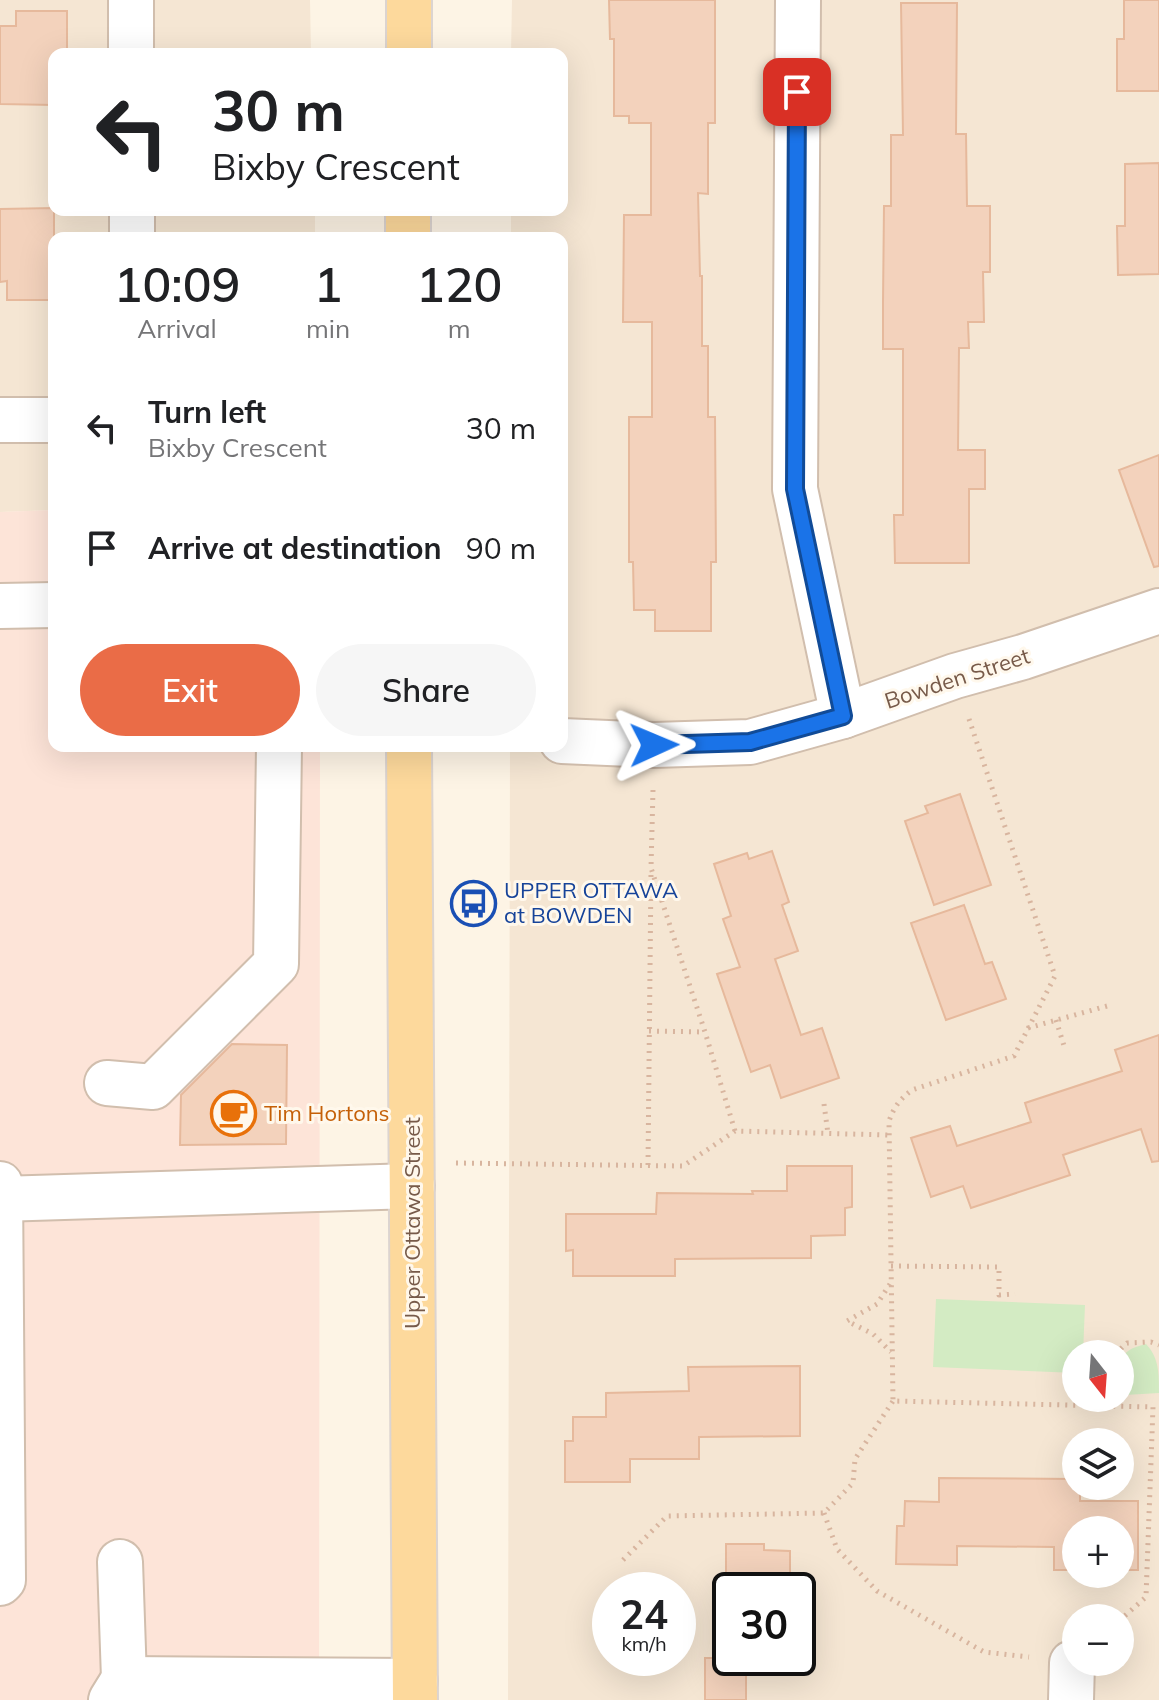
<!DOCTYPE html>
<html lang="en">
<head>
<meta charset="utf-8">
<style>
  :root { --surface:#fff; --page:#f6f6f6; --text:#202124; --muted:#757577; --accent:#ea6c47 }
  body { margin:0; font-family:Mulish,sans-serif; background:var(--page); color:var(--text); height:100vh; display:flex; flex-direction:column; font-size:30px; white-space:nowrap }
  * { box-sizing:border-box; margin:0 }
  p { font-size:26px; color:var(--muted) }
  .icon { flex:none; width:44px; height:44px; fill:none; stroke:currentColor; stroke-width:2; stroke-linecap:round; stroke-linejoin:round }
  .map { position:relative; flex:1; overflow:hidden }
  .panel { position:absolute; left:48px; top:232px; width:520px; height:520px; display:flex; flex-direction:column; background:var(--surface); border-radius:16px; box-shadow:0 8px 32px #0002 }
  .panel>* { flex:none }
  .guide { position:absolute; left:48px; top:48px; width:520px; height:168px; border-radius:16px; box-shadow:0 8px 32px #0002; background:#fff; color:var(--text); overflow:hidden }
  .needle { width:52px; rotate:163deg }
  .tools { position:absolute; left:1062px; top:1340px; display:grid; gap:16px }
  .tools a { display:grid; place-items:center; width:72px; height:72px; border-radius:50%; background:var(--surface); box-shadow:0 8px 32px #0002; font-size:40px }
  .speed { position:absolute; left:592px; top:1572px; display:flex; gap:16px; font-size:40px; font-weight:700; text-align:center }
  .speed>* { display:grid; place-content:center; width:104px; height:104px; border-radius:50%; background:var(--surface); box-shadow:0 8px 32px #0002; line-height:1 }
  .speed small { font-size:20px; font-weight:400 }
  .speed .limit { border:4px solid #111; border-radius:12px; background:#fff; color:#111 }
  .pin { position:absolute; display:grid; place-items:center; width:68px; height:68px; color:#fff; margin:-34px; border-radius:16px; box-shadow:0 4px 12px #0006 }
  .me { position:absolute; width:88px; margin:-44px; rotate:89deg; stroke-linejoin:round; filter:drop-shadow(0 0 6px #0008) }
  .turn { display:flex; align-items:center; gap:28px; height:168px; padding:0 32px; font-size:36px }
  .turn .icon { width:104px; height:104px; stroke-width:2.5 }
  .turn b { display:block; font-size:56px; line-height:68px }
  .eta { display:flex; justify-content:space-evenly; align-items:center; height:136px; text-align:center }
  .eta b { font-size:48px; font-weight:600; line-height:56px }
  .primary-button { display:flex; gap:16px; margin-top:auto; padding:16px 32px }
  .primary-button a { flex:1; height:92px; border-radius:48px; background:var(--accent); color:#fff; font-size:32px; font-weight:600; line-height:92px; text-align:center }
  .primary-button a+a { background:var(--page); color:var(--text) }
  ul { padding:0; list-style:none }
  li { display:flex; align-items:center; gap:24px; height:120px; padding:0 32px }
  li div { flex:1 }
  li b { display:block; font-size:30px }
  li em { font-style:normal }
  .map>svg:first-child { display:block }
  .residential { fill:#f5e6d3; fill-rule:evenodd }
  .commercial { fill:#fde4d8 }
  .green { fill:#d3ebc3 }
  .building { fill:#f3d2bc; stroke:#e6b99c; stroke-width:2 }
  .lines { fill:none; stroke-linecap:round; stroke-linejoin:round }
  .minor-casing { stroke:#d1bead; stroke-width:48 }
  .major-casing { stroke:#dcd4d0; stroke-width:48 }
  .path { stroke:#d8b59f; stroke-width:5; stroke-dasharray:2 6; stroke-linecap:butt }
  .minor { stroke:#fff; stroke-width:44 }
  .major { stroke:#fdd99c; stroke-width:44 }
  .route-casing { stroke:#114b97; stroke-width:20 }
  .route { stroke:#1a73e8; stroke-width:14 }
  .labels { text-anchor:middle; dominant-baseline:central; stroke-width:6; stroke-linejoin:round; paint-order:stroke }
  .street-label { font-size:22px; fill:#775a49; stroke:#fff8ec }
  .transit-label { font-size:22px; fill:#164399; stroke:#fff8ec; text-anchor:start }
  .food-label { font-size:22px; fill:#c56008; stroke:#fff8ec; text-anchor:start }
</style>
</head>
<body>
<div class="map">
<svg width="1159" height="1700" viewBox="0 0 1159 1700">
  <rect width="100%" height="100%" fill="#fdf4e5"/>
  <!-- residential -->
  <g class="residential">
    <path d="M 0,0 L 310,0 L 311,54 L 54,54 L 54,210 L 315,210 L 315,238 L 54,238 L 54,510 L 0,512 Z"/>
    <path d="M 512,0 L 1159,0 L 1159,1700 L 508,1700 L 510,746 L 562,746 L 562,238 L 511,238 L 511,210 L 562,210 L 562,54 L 511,54 ZM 1076,1354 L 1120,1354 L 1120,1398 L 1076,1398 ZM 1076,1442 L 1120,1442 L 1120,1486 L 1076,1486 ZM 1076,1530 L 1120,1530 L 1120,1574 L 1076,1574 ZM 610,1590 L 678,1590 L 678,1658 L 610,1658 ZM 730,1590 L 798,1590 L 798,1658 L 730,1658 ZM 1076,1618 L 1120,1618 L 1120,1662 L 1076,1662 Z"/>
  </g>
  <!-- commercial -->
  <path class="commercial" d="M 54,510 L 54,746 L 320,746 L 319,1700 L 0,1700 L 0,512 Z"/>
  <!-- green -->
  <g class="green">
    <path d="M 936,1299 L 1085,1305 L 1083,1354 L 1076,1354 L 1076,1373 L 933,1367 Z"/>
    <path d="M 1146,1344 C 1159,1358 1159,1373 1159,1393 L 1125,1395 L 1120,1391 C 1120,1364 1115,1351 1146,1344 Z"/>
  </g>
  <!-- building -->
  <g class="building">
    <path d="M 609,0 L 715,0 L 715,123 L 708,123 L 708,194 L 698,193 L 700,276 L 702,276 L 702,346 L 708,346 L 708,417 L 715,417 L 716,562 L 711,562 L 711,631 L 655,631 L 655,610 L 634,610 L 633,562 L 629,562 L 629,417 L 652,417 L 652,322 L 623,322 L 624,215 L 651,215 L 651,123 L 629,123 L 629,116 L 614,116 L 614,39 L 610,39 Z"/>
    <path d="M 1124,0 L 1159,0 L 1159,91 L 1117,91 L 1117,39 L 1124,39 Z"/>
    <path d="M 901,3 L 957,3 L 956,134 L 966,134 L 967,206 L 990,206 L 990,272 L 983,272 L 984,322 L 968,322 L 969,348 L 959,348 L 958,450 L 985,450 L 985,489 L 969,489 L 969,563 L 895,563 L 894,515 L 903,515 L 903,349 L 883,349 L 883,303 L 884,206 L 891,206 L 891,135 L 903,135 Z"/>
    <path d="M 16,11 L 67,11 L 67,54 L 54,54 L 54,105 L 0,104 L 0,26 L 16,26 Z"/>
    <path d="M 1159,163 L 1159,274 L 1118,275 L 1117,226 L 1125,226 L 1125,164 Z"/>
    <path d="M 54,208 L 54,300 L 7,300 L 7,281 L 0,282 L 0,209 Z"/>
    <path d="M 1159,455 L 1159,566 L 1154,567 L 1119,470 Z"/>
    <path d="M 960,794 L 991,885 L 934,905 L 905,821 L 928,813 L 925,806 Z"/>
    <path d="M 772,851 L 789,902 L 782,905 L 798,951 L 775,959 L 801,1035 L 822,1028 L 839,1078 L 781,1098 L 770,1065 L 751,1072 L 717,974 L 740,967 L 723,919 L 731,916 L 714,864 L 747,853 L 749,859 Z"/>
    <path d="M 964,905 L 985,964 L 992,962 L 1006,999 L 946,1020 L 911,923 Z"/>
    <path d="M 1159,1035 L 1159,1161 L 1152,1162 L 1141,1129 L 1063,1155 L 1070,1175 L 971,1208 L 963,1186 L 931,1197 L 911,1138 L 950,1126 L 957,1146 L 1031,1122 L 1025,1103 L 1122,1071 L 1115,1050 Z"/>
    <path d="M 232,1044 L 287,1045 L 286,1144 L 180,1145 L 181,1095 Z"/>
    <path d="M 787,1166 L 852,1166 L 852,1207 L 845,1208 L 845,1235 L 811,1236 L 811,1258 L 675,1259 L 675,1276 L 573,1276 L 573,1250 L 566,1251 L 566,1214 L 656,1214 L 657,1193 L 753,1194 L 752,1191 L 787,1191 Z"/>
    <path d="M 800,1366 L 800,1436 L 699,1437 L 699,1459 L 630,1459 L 630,1482 L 565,1482 L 565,1441 L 573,1441 L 573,1417 L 606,1417 L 606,1393 L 689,1391 L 688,1367 Z"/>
    <path d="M 939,1478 L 1076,1479 L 1076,1486 L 1080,1486 L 1080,1501 L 1138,1501 L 1138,1570 L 1120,1570 L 1120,1530 L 1076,1530 L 1076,1570 L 1054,1570 L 1054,1547 L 957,1546 L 957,1565 L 896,1564 L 897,1526 L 904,1526 L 905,1501 L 939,1502 Z"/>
    <path d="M 726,1544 L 764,1544 L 764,1550 L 790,1551 L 790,1590 L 726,1590 Z"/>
    <rect x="705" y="1658" width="41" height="42"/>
  </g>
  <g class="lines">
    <defs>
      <g id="minor">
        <path d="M 131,0 L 131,54"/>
        <path d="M 798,0 L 795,489 L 843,716"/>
        <path d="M 132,210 L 132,238"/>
        <path d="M 0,420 L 54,420"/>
        <path d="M 0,606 L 54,605"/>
        <path d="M 562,741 L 654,745 L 750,742 L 843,716 L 955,676 L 1023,657 L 1159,611"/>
        <path d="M 107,1083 L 153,1087 L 276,964 L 279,746"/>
        <path d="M 0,1184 L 3,1580 L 0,1583"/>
        <path d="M 0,1199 L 412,1186"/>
        <path d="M 120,1562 L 124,1679"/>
        <path d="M 111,1700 L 124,1679 L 415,1681"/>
        <path d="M 1071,1700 L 1072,1663"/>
      </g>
      <g id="major">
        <path d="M 409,54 L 409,0"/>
        <path d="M 408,238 L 408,210"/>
        <path d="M 409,746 L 415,1700"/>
      </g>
    </defs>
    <!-- minor casing -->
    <use href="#minor" class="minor-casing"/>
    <!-- major casing -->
    <use href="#major" class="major-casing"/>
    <!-- path -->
    <g class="path">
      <path d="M 969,719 L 1055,976 L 1014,1056 L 912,1090 C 900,1099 894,1107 889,1121 L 893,1401 L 1153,1407 L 1146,1597 L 1120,1620"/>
      <path d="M 653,790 L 651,868 L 705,1032 L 735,1131"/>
      <path d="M 1056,1020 L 1065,1049"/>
      <path d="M 1028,1028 L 1107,1006"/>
      <path d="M 649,1031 L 705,1032"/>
      <path d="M 824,1104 L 828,1134"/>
      <path d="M 456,1163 L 683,1166 L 735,1131 L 888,1135"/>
      <path d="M 648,1165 L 651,873"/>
      <path d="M 891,1266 L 999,1267 L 999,1295 L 1015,1294"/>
      <path d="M 890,1284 L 877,1304 L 847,1321 L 873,1334 L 891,1352"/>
      <path d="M 1115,1354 L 1127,1343 L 1151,1342 L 1159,1345"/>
      <path d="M 1109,1406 L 1110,1398"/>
      <path d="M 824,1513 L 837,1549 L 877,1591 L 984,1652 L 1029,1657"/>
      <path d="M 623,1560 L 667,1516 L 824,1513 L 853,1483 L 855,1459 L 893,1401"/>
    </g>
    <!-- minor -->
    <use href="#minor" class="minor"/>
    <!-- major -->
    <use href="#major" class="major"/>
  </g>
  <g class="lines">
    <defs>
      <path id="route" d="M 654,745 L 750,742 L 843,716 L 795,489 L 797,92"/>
    </defs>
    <!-- route casing -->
    <use href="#route" class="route-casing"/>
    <!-- route -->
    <use href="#route" class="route"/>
  </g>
  <!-- icons -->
  <defs>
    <symbol id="bus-ring" viewBox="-11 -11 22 22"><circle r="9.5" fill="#fff8ec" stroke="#1a4fb4" stroke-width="1.5"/><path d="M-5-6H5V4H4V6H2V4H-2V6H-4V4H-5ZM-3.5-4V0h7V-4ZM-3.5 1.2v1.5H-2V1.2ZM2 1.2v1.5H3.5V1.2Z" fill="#1a4fb4"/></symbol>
    <symbol id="cafe-ring" viewBox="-11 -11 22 22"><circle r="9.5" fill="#fff8ec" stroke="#e8710a" stroke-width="1.5"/><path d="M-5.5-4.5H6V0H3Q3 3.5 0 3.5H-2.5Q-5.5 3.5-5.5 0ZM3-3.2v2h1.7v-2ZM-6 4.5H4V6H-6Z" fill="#e8710a"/></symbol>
  </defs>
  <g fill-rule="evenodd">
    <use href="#bus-ring" x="448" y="878" width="51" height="51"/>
    <use href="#cafe-ring" x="208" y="1088" width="51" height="51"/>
  </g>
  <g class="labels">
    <!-- street labels -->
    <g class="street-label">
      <text transform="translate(957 678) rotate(-18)">Bowden Street</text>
      <text transform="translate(412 1223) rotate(-90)">Upper Ottawa Street</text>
    </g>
    <!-- transit labels -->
    <g class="transit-label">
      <text x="504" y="890">UPPER OTTAWA<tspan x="504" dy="25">at BOWDEN</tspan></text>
    </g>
    <!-- food labels -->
    <g class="food-label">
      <text x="264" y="1113">Tim Hortons</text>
    </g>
  </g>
</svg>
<div class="tools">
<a><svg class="needle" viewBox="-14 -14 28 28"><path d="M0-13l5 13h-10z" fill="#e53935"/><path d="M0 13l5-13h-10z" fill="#757577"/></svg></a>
<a><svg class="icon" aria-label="layers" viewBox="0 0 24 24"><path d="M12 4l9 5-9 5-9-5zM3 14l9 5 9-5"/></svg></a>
<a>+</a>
<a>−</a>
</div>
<div class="speed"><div>24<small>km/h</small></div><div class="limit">30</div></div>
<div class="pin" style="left:797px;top:92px;background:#d93025"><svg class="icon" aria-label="arrive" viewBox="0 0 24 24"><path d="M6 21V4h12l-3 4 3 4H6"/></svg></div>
<svg class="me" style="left:654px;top:745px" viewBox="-20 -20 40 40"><path d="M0-17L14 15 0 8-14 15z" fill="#1a73e8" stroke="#fff" stroke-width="4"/></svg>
<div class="guide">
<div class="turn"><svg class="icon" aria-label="left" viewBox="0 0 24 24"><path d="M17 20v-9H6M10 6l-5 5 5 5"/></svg><div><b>30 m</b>Bixby Crescent</div></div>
</div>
<section class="panel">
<div class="eta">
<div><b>10:09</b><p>Arrival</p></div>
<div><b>1</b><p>min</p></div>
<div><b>120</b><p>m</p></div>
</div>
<ul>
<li><svg class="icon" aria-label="left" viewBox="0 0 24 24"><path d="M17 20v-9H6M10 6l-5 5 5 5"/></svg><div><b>Turn left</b><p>Bixby Crescent</p></div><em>30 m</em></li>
<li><svg class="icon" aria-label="arrive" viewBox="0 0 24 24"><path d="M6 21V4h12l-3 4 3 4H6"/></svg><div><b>Arrive at destination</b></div><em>90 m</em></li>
</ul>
<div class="primary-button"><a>Exit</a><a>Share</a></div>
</section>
</div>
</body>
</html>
